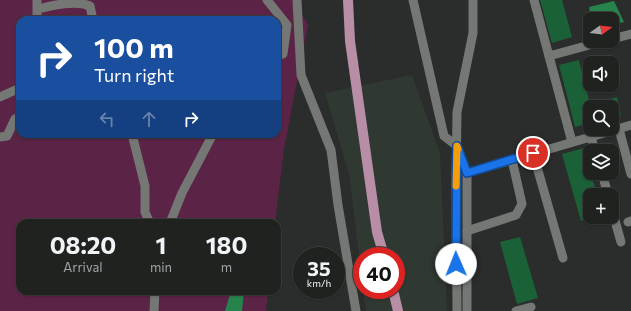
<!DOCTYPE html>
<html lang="en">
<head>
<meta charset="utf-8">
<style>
  :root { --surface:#202220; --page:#2d2f2d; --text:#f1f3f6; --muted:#a2a4a5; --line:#3d3f3e }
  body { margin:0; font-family:Commissioner,sans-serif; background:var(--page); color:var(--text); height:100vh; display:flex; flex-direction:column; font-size:15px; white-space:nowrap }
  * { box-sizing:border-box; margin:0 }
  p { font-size:13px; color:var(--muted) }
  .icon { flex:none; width:22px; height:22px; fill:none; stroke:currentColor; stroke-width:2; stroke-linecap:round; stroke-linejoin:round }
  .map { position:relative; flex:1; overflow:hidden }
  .side { position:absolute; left:16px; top:219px; width:265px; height:76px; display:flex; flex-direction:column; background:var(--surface); border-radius:12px; box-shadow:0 1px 3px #0004,0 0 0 1px var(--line) }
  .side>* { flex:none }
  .top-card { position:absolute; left:16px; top:16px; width:265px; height:122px; border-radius:12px; box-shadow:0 1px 3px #0004,0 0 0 1px var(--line); background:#1a4fa0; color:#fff; overflow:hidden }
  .needle { width:26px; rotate:75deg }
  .fabs { position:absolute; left:583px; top:12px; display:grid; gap:8px }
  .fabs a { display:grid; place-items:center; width:36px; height:36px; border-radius:8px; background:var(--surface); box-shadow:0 1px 3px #0004,0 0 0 1px var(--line); font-size:20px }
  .speed { position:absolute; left:293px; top:247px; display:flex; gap:8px; font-size:20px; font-weight:700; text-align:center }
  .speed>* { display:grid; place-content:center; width:52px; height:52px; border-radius:50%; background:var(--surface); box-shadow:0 1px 3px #0004,0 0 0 1px var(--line); line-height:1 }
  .speed small { font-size:10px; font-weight:400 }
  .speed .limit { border:6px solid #d22; background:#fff; color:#111 }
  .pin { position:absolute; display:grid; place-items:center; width:34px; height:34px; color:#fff; margin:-17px; border:2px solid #fff; border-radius:50%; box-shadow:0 1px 4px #0007 }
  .me { position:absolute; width:44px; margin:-22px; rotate:359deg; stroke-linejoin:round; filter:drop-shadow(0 0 3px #0008) }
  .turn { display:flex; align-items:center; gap:14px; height:84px; padding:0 12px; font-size:18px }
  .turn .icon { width:52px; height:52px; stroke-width:2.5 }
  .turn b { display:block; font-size:28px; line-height:34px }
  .lanes { display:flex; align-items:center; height:38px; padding:0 12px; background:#0003; justify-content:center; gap:20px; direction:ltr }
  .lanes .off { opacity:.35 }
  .eta { display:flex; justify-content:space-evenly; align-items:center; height:68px; text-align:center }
  .eta b { font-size:24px; font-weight:700; line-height:28px }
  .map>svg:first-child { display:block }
  .built { fill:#303832 }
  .green { fill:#5b2346; fill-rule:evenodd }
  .water { fill:#27834c }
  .building { fill:#1b6137 }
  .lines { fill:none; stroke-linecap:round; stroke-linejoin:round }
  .minor { stroke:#747774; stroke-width:9 }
  .major { stroke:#b78ea5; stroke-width:10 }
  .route-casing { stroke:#114b97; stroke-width:10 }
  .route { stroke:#1a73e8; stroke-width:7 }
  .slow { stroke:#f59e0b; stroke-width:7 }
</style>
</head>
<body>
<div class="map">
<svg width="631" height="311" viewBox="0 0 631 311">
  <rect width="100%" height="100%" fill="#2a2d2b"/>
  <!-- built -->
  <path class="built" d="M 412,75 L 440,153 L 447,311 L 366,311 L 363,290 L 396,290 L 396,256 L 362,256 L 362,279 L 349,174 L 325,93 Z"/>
  <!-- green -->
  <path class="green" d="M 0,0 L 292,0 L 308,24 L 284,149 L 275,223 L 20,223 L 20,291 L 268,291 L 266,311 L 0,311 ZM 20,20 L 277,20 L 277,134 L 20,134 Z"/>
  <!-- water -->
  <g class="water">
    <path d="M 614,1 L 624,22 L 612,25 L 612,19 L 591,19 L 589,7 Z"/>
    <path d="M 231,291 L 244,291 L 242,311 L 225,311 Z"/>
  </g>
  <!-- building -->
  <g class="building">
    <path d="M 540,0 L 562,0 L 572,37 L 552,43 Z"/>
    <path d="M 579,60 L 590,104 L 617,97 L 621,115 L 612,118 L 612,107 L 590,107 L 590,123 L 575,127 L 559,65 Z"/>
    <path d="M 584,148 L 597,195 L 590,195 L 590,218 L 581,221 L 562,154 Z"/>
    <path d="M 520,237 L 538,298 L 517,304 L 500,242 Z"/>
  </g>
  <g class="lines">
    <!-- minor -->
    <g class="minor">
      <path d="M 37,0 L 37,20"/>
      <path d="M 267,0 L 287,25 L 283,54 L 277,56"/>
      <path d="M 297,0 L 301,75 L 331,150 L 338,205 L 356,311"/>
      <path d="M 413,0 L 444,136 L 457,146 L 467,173 L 467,311"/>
      <path d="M 534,0 L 572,142"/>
      <path d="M 38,9 C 54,5 75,0 90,6 L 93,20"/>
      <path d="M 612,39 L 631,34"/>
      <path d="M 549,56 L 604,41"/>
      <path d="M 0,97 L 20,88"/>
      <path d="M 619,129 L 631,174"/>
      <path d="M 132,134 L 145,186 L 145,212 L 150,223"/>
      <path d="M 0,137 L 7,136 L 15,119 L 20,116"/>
      <path d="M 591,137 L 595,151"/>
      <path d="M 533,153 L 563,258"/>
      <path d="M 467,173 L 512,160"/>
      <path d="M 602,173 L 608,195"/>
      <path d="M 612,210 L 621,242"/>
      <path d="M 628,222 L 631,221"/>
      <path d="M 170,223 L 182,193 L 213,134"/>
      <path d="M 467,231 L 516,215 L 522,204 L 512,160 L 631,125"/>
      <path d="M 154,311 L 155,291"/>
      <path d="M 457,311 L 456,181 L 457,112 L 473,33 L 473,0"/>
      <path d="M 516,311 L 531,307"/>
    </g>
    <!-- major -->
    <g class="major">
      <path d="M 348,0 L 350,41 L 377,232 L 384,256"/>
      <path d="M 393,290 L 398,311"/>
    </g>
  </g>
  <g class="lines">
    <defs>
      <path id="route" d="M 456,264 L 457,146 L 467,173 L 533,153"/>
    </defs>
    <!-- route casing -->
    <use href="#route" class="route-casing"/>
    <!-- route -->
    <use href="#route" class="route"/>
    <!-- slow -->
    <path class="slow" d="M 456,186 L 457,146 L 458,149"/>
  </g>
</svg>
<div class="fabs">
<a><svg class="needle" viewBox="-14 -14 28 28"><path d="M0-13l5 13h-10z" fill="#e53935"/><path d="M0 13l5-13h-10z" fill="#a2a4a5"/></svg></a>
<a><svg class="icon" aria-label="sound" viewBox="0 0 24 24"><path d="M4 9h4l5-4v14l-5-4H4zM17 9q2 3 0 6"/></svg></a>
<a><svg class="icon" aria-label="search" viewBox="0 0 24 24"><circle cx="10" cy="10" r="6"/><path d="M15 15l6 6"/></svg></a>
<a><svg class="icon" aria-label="layers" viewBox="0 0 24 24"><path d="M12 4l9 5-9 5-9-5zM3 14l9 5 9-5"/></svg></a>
<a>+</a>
</div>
<div class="speed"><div>35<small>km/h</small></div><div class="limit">40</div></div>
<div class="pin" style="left:533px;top:153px;background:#d93025"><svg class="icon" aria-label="arrive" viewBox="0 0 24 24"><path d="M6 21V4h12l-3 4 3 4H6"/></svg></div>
<svg class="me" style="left:456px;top:264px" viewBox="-20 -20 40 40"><circle r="19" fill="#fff"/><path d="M0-13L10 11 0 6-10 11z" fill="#1a73e8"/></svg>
<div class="top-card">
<div class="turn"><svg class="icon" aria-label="right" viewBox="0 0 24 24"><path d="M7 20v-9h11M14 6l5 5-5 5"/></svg><div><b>100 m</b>Turn right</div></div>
<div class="lanes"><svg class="icon off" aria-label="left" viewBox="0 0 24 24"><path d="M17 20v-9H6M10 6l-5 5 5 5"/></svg><svg class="icon off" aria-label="ahead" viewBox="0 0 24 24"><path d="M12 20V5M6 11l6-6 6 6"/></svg><svg class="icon" aria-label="right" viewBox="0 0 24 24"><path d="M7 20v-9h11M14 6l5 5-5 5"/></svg></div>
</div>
<section class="side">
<div class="eta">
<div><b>08:20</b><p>Arrival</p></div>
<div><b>1</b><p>min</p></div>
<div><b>180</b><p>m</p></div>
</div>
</section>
</div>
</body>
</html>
